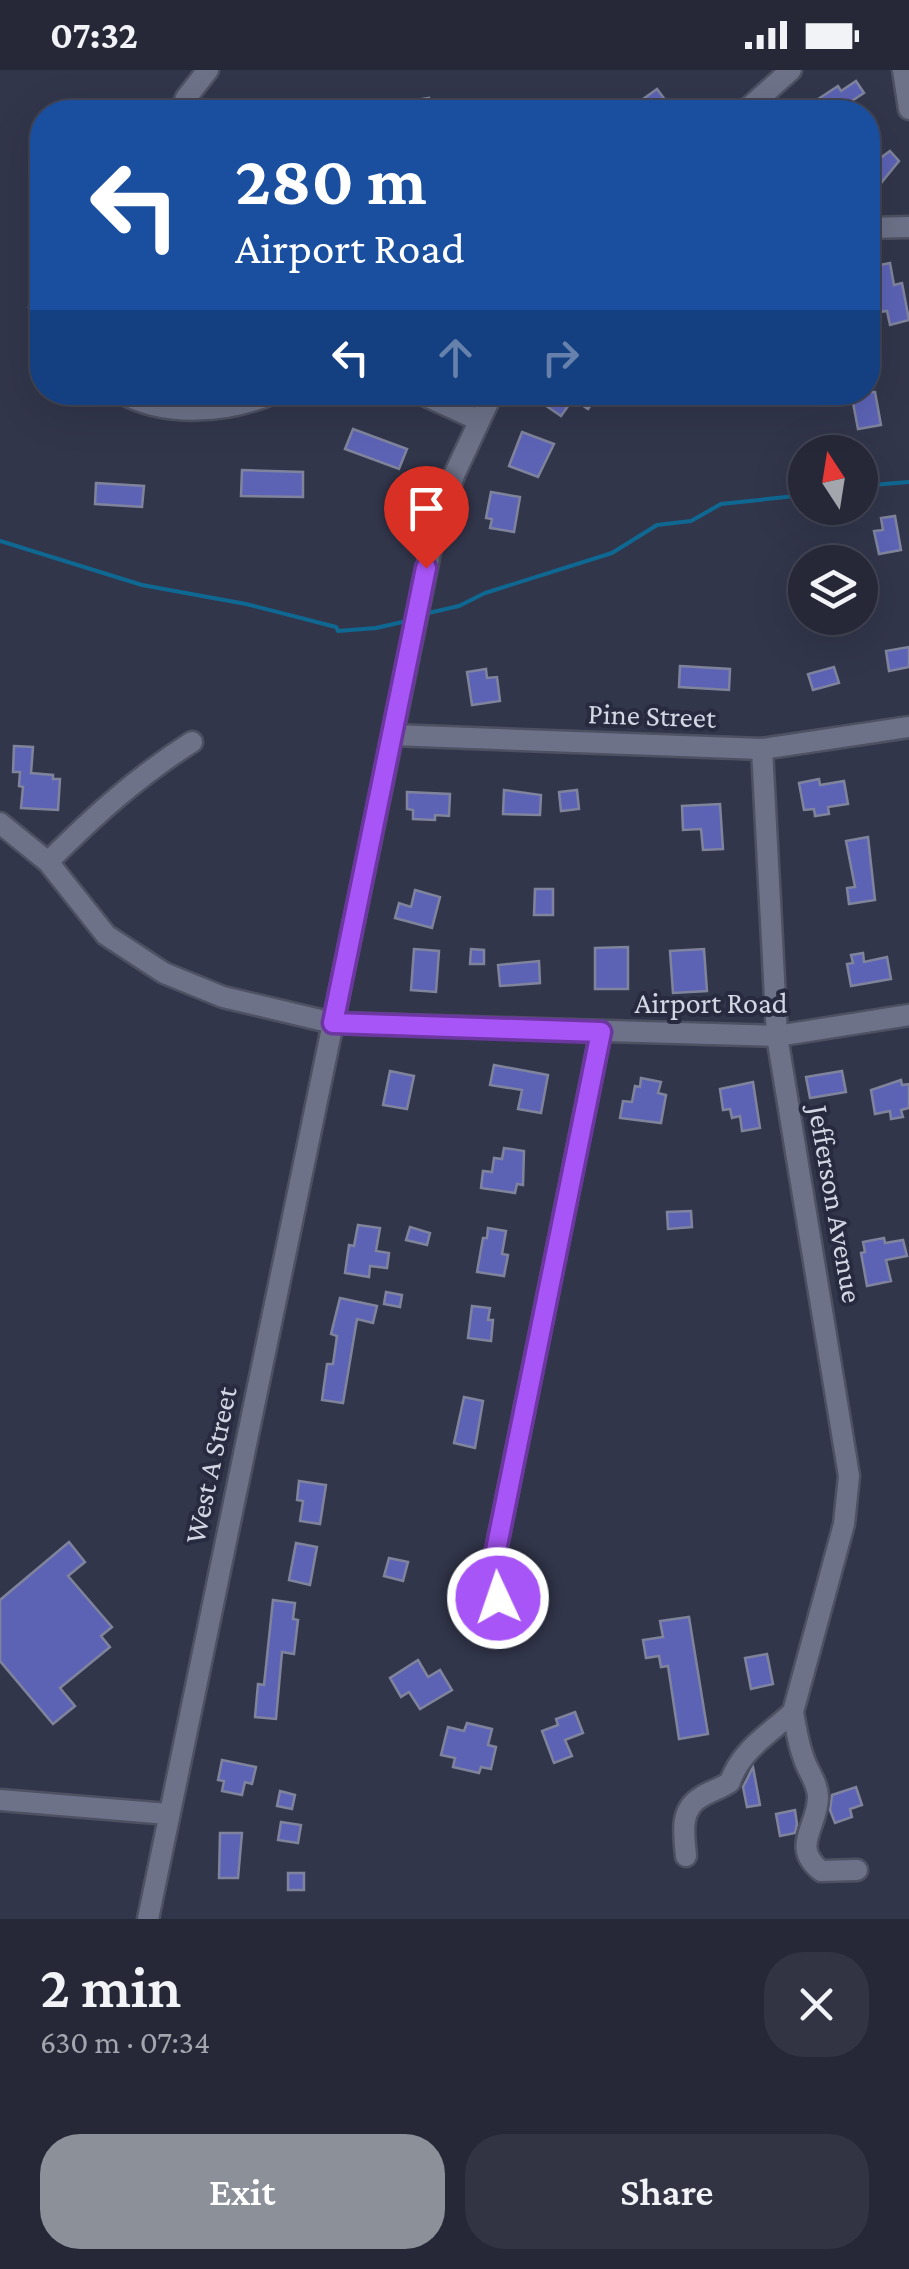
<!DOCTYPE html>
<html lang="en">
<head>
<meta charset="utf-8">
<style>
  :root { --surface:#262838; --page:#323443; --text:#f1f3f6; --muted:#a4a6ae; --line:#424453; --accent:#8c9099 }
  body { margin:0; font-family:"Crimson Pro",serif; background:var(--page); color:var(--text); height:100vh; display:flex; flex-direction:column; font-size:38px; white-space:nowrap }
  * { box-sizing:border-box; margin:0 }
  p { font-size:32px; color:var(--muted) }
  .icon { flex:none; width:55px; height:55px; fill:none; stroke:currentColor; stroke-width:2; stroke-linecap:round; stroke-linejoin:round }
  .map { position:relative; height:1849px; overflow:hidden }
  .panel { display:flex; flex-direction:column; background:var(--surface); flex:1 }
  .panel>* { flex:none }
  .hud { position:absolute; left:30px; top:30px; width:850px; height:305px; border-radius:40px; box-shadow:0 10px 40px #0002,0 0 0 2px var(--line); background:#1a4fa0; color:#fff; overflow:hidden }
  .needle { width:65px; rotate:348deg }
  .controls { position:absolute; left:788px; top:365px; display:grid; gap:20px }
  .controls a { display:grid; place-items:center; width:90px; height:90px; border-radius:50%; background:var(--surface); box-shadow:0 10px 40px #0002,0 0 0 2px var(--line); font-size:50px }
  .pin { position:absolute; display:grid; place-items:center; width:85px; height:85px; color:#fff; margin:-102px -42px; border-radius:50% 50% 50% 0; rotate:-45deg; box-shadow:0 0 10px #0007 }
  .pin .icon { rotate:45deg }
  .me { position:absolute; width:110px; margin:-55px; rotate:357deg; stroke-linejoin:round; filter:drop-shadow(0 0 8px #0008) }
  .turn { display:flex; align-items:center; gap:35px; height:210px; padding:0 40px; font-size:45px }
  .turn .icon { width:130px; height:130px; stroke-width:2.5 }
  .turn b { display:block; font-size:70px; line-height:85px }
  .lanes { display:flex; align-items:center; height:95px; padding:0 40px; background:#0003; justify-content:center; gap:50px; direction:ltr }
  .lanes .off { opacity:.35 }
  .round { display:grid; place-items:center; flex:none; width:105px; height:105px; border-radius:40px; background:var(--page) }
  .overview { display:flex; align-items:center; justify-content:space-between; height:170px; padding:0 40px }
  h1 { font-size:60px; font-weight:600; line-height:75px }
  .primary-button { display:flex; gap:20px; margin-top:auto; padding:20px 40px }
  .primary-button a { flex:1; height:115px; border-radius:40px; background:var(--accent); color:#fff; font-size:40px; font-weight:600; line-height:115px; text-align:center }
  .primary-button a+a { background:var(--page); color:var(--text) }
  .status { display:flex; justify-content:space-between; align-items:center; height:70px; padding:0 50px; background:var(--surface); direction:ltr }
  .status svg { height:28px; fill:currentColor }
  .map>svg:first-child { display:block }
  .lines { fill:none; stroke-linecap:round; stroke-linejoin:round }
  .stream { stroke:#0f6892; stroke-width:4 }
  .building { fill:#5c63b5; stroke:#7f849c; stroke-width:2.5 }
  .minor-casing { stroke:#4e5162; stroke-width:25 }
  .minor { stroke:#6d7289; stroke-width:20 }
  .route-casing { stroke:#6d37a1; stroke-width:25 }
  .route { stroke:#a855f7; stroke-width:18 }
  .labels { text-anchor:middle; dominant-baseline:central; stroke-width:8; stroke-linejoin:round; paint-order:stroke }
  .street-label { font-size:30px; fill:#d3d6e3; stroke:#282b40 }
</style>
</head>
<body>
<div class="status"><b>07:32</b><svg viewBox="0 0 49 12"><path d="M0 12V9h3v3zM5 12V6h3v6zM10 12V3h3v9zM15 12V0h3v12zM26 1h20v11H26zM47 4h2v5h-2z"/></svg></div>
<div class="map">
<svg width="909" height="1849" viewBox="0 0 909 1849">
  <rect width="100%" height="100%" fill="#32364b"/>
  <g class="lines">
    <!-- stream -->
    <g class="stream">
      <path d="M 860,416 L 909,412"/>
      <path d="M 0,471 L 142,515 L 246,534 L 336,557 L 338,561 L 376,558 L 407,551"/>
      <path d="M 424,544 L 459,536 L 485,523 L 612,483 L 657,455 L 691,451 L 721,434 L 805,425"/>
    </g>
  </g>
  <!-- building -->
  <g class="building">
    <path d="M 856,11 L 864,23 L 835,42 L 819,42 L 812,33 L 838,16 L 841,21 Z"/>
    <path d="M 657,19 L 669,35 L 658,42 L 625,42 Z"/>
    <path d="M 429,28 L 432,42 L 410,42 L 409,31 Z"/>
    <path d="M 890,81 L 899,91 L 868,129 L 868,97 Z"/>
    <path d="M 890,193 L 894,215 L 902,213 L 909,250 L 890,255 L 887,241 L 879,242 L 870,197 Z"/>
    <path d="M 42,209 L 42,243 L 29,237 Z"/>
    <path d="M 545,322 L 600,322 L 588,339 L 573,329 L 561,346 L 539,331 Z"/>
    <path d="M 851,322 L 875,322 L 881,355 L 858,359 Z"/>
    <path d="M 353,359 L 407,379 L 399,399 L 345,379 Z"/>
    <path d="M 522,362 L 554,374 L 538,407 L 509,396 Z"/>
    <path d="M 242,400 L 303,402 L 303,427 L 241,426 Z"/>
    <path d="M 96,413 L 144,416 L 142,437 L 95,434 Z"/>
    <path d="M 491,422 L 520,427 L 514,462 L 490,458 L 492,449 L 486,448 Z"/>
    <path d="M 895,446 L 901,480 L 879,484 L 874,461 L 883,460 L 881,448 Z"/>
    <path d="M 909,577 L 909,597 L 889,601 L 886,581 Z"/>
    <path d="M 680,596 L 730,599 L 729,620 L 679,617 Z"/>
    <path d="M 834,597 L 839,613 L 813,620 L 808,604 Z"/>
    <path d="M 486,599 L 487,608 L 497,607 L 500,631 L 472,635 L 467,602 Z"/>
    <path d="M 14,676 L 33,677 L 31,703 L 53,705 L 53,709 L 60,709 L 58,740 L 21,738 L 23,717 L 19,716 L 20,702 L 13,702 Z"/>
    <path d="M 819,709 L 820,715 L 844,711 L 848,734 L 828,737 L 829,744 L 815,746 L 814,739 L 804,740 L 799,713 Z"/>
    <path d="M 504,720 L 541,725 L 540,745 L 503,744 Z"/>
    <path d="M 577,720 L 579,739 L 561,741 L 559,722 Z"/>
    <path d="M 407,722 L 450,724 L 449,746 L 435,745 L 435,750 L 413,749 L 413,740 L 407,739 Z"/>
    <path d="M 720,734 L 723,779 L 703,780 L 701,759 L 683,760 L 682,736 Z"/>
    <path d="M 868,767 L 875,830 L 849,834 L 847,818 L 855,817 L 846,771 Z"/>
    <path d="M 535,819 L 553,819 L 553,845 L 534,845 Z"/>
    <path d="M 415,820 L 440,827 L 432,858 L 395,848 L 399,833 L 411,837 Z"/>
    <path d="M 628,877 L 628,919 L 595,919 L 595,878 Z"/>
    <path d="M 414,879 L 439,881 L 436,922 L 411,920 Z"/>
    <path d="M 471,879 L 484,880 L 484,894 L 470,894 Z"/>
    <path d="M 704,879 L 707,921 L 673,923 L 670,881 Z"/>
    <path d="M 863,883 L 864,892 L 887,887 L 891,909 L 851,916 L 847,894 L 853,893 L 851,885 Z"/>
    <path d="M 539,891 L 540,913 L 500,916 L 498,895 Z"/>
    <path d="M 494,995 L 548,1005 L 541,1043 L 518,1039 L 522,1020 L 490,1015 Z"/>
    <path d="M 390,1001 L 414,1006 L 407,1039 L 383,1035 Z"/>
    <path d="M 842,1001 L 846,1022 L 810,1028 L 806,1007 Z"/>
    <path d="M 641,1008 L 661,1012 L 658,1023 L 666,1025 L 661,1053 L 620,1048 L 623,1031 L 632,1032 L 635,1016 L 640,1017 Z"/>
    <path d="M 901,1010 L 902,1015 L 909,1014 L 909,1038 L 901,1040 L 903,1047 L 891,1049 L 890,1041 L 875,1044 L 871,1020 Z"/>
    <path d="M 753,1012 L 760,1058 L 742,1061 L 740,1046 L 732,1048 L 730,1039 L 723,1040 L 720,1019 Z"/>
    <path d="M 504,1078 L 524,1081 L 523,1115 L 517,1114 L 515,1123 L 481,1118 L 483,1101 L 492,1102 L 494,1088 L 502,1089 Z"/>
    <path d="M 691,1141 L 692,1157 L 668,1159 L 667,1142 Z"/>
    <path d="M 358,1155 L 380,1158 L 376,1181 L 389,1183 L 387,1198 L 370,1196 L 369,1207 L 345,1203 L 349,1175 L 354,1176 Z"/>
    <path d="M 410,1157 L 430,1163 L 427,1175 L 406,1170 Z"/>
    <path d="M 488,1158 L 506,1161 L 502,1184 L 508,1185 L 504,1206 L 477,1202 L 483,1168 L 487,1168 Z"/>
    <path d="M 884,1168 L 885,1173 L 903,1170 L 907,1186 L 886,1190 L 891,1211 L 867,1216 L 861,1183 L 865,1182 L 863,1172 Z"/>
    <path d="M 386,1222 L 402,1225 L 400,1237 L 384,1234 Z"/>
    <path d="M 340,1228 L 377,1236 L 373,1253 L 357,1249 L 343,1333 L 322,1330 L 327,1294 L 333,1294 L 337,1266 L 331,1264 Z"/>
    <path d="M 472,1236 L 490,1238 L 488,1250 L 493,1250 L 491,1271 L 468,1268 Z"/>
    <path d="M 464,1327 L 483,1331 L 475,1378 L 454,1373 Z"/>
    <path d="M 299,1411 L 326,1415 L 320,1454 L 300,1451 L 303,1431 L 297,1430 Z"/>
    <path d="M 69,1472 L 85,1492 L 68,1506 L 112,1557 L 101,1566 L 110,1577 L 60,1618 L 75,1636 L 53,1654 L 0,1591 L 0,1530 Z"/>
    <path d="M 296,1473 L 317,1477 L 310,1515 L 289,1510 Z"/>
    <path d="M 389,1488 L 408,1492 L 403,1511 L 384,1506 Z"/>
    <path d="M 273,1530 L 295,1533 L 293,1549 L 298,1550 L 294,1584 L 282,1582 L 276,1649 L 255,1647 L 258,1614 L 264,1615 Z"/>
    <path d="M 689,1547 L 708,1664 L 679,1669 L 668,1596 L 661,1597 L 659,1586 L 646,1588 L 643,1570 L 663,1567 L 660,1551 Z"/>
    <path d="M 767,1584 L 773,1614 L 751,1619 L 745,1588 Z"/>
    <path d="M 418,1590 L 428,1607 L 440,1600 L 452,1620 L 420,1639 L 409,1622 L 401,1627 L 390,1608 Z"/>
    <path d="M 575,1642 L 583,1663 L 565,1670 L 572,1686 L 554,1693 L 542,1661 L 558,1655 L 556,1649 Z"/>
    <path d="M 467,1653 L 492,1659 L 488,1675 L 496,1677 L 491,1699 L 481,1697 L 479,1703 L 453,1697 L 455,1688 L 441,1685 L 448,1657 L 464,1661 Z"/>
    <path d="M 222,1690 L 256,1697 L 252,1714 L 245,1712 L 242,1725 L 222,1721 L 224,1711 L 218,1710 Z"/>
    <path d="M 753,1697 L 760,1735 L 747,1737 L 743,1717 Z"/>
    <path d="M 856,1717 L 862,1735 L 850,1739 L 852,1747 L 835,1753 L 830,1740 L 832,1725 Z"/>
    <path d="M 280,1721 L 295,1725 L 292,1739 L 277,1736 Z"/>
    <path d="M 795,1740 L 797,1754 L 795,1763 L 780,1766 L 776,1744 Z"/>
    <path d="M 281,1752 L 301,1755 L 298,1773 L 278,1770 Z"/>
    <path d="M 220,1763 L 242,1763 L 238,1808 L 219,1808 Z"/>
    <rect x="288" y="1803" width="16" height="17"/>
  </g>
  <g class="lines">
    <defs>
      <g id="minor">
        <path d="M 903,0 L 909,39"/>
        <path d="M 181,42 L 186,28 L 208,0"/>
        <path d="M 744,42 L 791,0"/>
        <path d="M 868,158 L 909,157"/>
        <path d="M 120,322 C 166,348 229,343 276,322"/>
        <path d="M 417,322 L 478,350"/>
        <path d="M 392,665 L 762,679 L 909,657"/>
        <path d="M 762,679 L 777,966 L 849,1406 L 844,1454 L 793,1642 C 796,1658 798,1674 804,1689 C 808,1702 818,1713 818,1727 C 818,1757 790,1776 821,1801 L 857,1800"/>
        <path d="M 0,753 L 48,792 L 106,865 L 164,903 L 223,927 L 333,953 L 777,966 L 909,945"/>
        <path d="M 48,792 C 94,746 138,706 192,672"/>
        <path d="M 505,1552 L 491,1505 L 601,961"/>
        <path d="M 0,1730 L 168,1744"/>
        <path d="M 686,1786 C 684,1764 679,1740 701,1727 C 710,1721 720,1719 730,1712 C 741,1680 769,1664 793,1642"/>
        <path d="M 148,1849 L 435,459 L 455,403 L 493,322"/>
      </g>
    </defs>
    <!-- minor casing -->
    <use href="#minor" class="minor-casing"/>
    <!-- minor -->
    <use href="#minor" class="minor"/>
  </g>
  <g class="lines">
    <defs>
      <path id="route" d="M 426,498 L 333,953 L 601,962 L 491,1505 L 498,1528"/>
    </defs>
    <!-- route casing -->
    <use href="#route" class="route-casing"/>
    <!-- route -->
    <use href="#route" class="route"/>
  </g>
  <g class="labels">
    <!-- street labels -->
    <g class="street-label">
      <text transform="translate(652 645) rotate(2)">Pine Street</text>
      <text x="711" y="932">Airport Road</text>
      <text transform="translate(836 1134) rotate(80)">Jefferson Avenue</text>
      <text transform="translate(210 1395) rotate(-78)">West A Street</text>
    </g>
  </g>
</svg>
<div class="controls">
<a><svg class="needle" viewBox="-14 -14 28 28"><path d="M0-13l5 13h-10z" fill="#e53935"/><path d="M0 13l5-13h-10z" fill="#a4a6ae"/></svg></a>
<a><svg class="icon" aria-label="layers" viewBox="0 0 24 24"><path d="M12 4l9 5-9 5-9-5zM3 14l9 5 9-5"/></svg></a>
</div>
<div class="pin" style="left:426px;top:498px;background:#d93025"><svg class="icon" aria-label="arrive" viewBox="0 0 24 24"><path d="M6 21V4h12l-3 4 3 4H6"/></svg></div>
<svg class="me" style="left:498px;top:1528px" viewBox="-20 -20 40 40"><circle r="17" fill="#a855f7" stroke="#fff" stroke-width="3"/><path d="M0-11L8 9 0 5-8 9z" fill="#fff"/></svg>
<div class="hud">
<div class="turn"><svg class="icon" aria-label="left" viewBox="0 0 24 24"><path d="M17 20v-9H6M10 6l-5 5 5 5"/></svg><div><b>280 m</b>Airport Road</div></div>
<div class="lanes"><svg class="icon" aria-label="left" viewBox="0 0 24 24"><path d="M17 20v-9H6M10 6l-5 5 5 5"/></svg><svg class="icon off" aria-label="ahead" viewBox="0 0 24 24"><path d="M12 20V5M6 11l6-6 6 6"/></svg><svg class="icon off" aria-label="right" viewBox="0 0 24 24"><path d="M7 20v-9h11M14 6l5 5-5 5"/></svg></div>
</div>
</div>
<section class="panel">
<div class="overview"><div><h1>2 min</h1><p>630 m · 07:34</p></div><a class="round"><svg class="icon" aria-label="close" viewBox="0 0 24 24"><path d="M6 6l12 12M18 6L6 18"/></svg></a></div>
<div class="primary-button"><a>Exit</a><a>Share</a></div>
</section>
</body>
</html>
